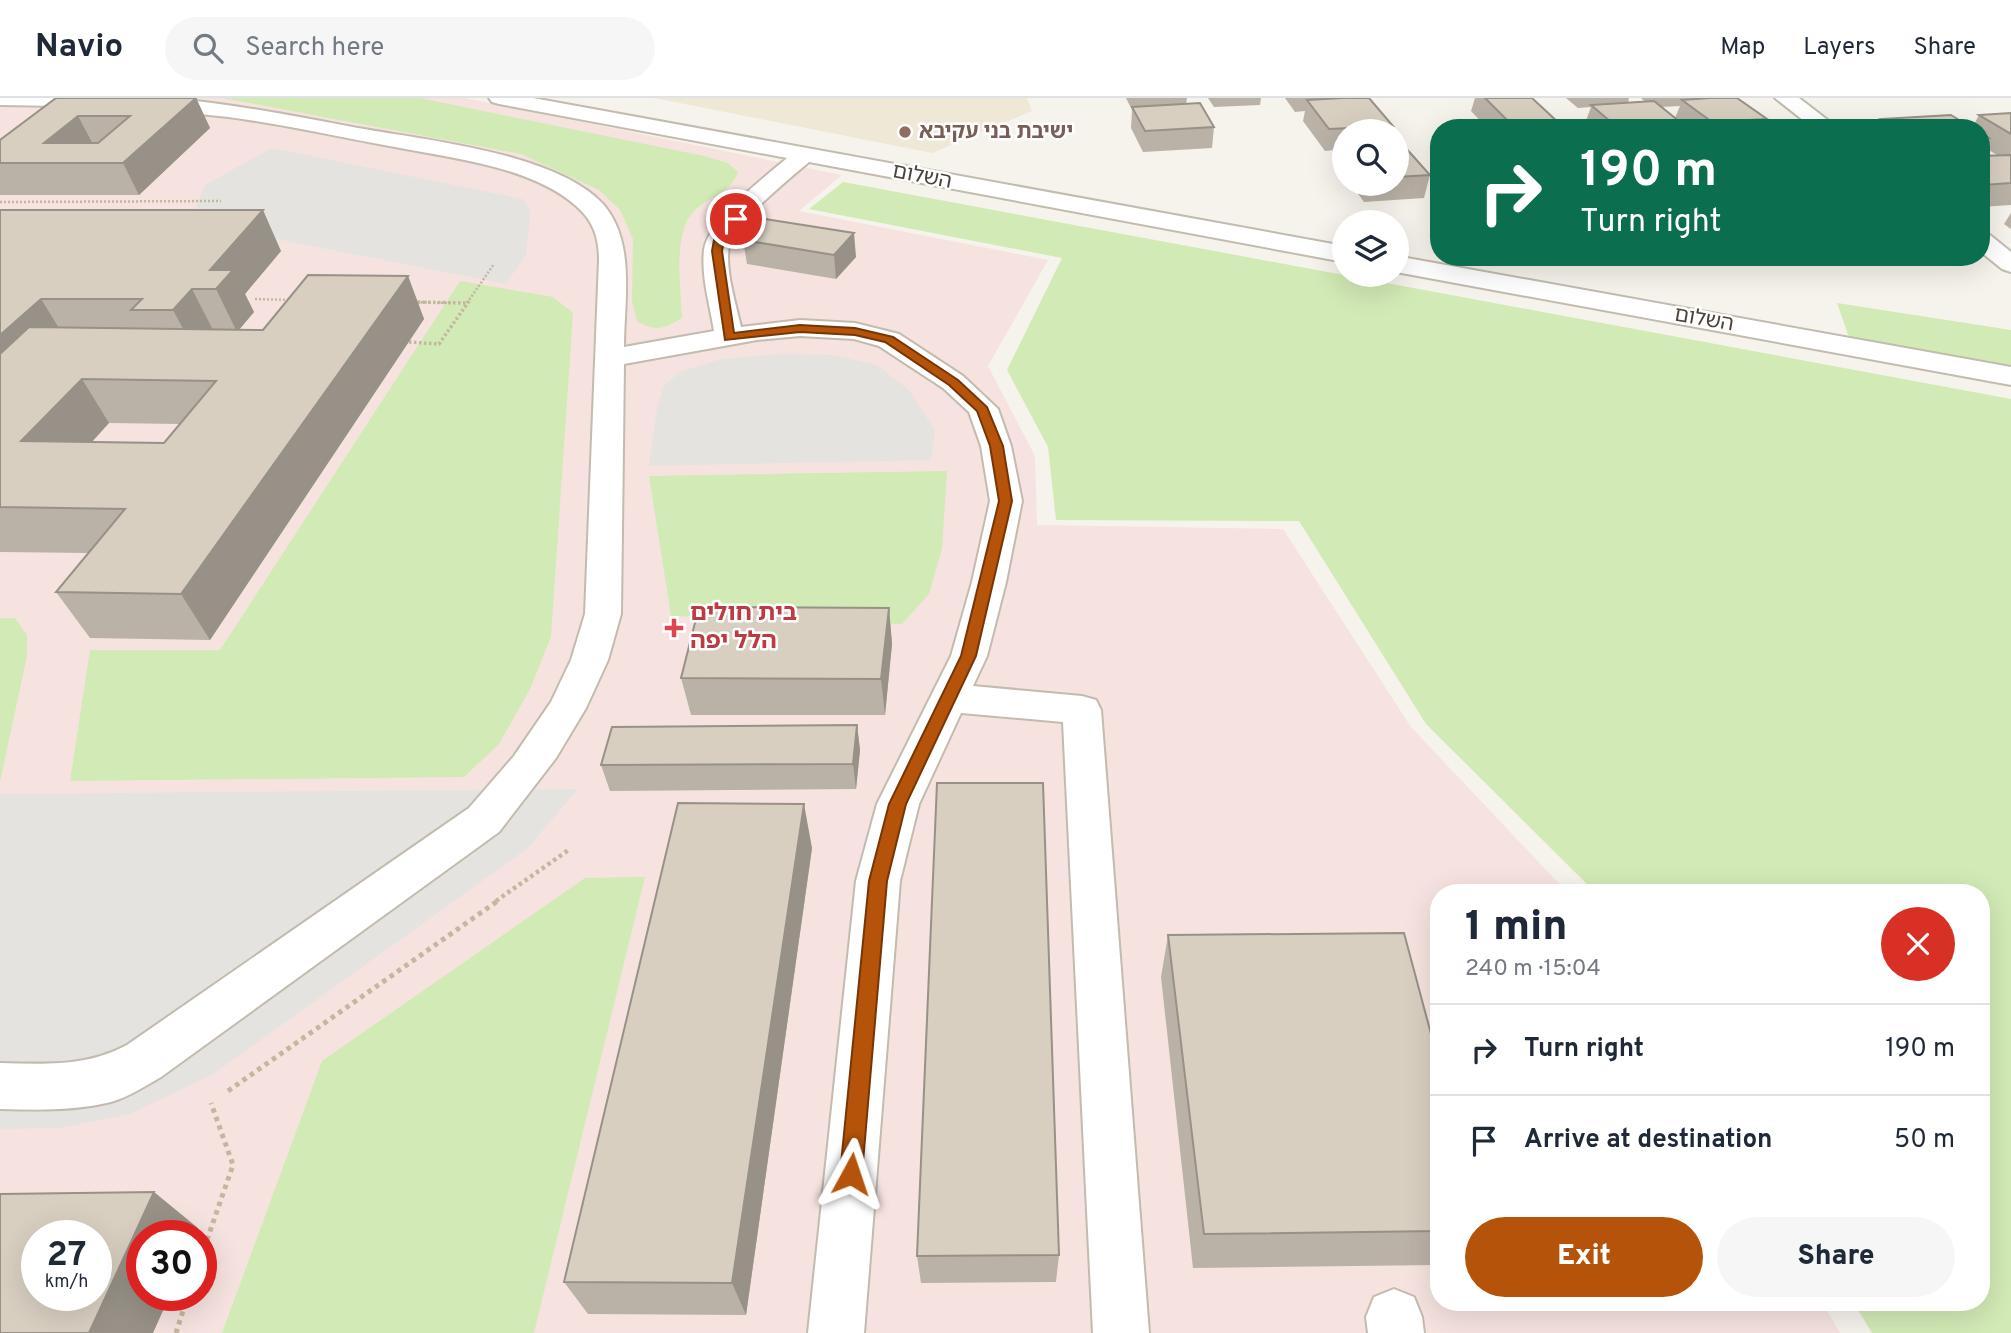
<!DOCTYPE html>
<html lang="en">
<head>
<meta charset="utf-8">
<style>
  :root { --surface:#fff; --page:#f6f6f7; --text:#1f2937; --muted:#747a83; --line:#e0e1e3; --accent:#b45309 }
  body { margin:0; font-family:Overpass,"Noto Sans Hebrew",sans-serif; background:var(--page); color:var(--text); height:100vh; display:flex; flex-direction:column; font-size:26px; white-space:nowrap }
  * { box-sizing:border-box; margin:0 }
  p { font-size:23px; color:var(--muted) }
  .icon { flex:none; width:38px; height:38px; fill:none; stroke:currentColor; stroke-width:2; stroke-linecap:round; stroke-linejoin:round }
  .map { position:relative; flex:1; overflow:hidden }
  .drawer { position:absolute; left:1430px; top:786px; width:560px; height:427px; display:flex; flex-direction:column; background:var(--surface); border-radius:28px; box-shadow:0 7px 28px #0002 }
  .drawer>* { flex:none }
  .banner { position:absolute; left:1430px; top:21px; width:560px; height:147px; border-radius:28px; box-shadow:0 7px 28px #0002; background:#0b6e4f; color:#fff; overflow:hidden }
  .buttons { position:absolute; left:1332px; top:21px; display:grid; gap:14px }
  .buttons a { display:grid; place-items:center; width:77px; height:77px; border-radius:50%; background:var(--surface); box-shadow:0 7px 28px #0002; font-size:35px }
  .speed { position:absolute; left:21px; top:1122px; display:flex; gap:14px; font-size:35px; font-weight:700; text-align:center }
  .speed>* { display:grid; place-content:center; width:91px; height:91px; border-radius:50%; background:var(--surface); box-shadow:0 7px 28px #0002; line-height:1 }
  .speed small { font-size:18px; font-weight:400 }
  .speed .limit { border:10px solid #d22; background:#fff; color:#111 }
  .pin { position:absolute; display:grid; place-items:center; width:60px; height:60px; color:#fff; margin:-30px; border:4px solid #fff; border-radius:50%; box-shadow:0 2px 7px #0007 }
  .me { position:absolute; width:77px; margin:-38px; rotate:5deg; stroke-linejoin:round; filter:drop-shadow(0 0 5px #0008) }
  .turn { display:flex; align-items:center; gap:24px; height:147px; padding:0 35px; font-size:32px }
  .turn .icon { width:91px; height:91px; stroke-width:2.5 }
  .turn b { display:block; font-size:49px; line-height:60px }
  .round { display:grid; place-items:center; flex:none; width:74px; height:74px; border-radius:37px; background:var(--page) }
  .head { display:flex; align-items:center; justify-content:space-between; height:119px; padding:0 35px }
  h1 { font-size:42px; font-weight:800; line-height:52px }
  .action { display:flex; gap:14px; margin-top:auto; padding:14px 35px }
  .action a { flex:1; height:80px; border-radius:42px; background:var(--accent); color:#fff; font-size:28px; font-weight:800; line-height:80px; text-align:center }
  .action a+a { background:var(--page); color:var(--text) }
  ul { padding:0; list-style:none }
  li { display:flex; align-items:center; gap:21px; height:91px; padding:0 35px; border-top:2px solid var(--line) }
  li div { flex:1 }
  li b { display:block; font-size:26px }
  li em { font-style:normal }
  header { display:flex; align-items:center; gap:42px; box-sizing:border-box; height:98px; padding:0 35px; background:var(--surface); border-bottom:2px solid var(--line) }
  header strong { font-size:33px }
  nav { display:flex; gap:38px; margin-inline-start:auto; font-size:24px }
  .search { width:490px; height:63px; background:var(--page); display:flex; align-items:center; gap:18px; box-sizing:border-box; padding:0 24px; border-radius:38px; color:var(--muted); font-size:26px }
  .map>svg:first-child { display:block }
  .education { fill:#efe8d6 }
  .medical { fill:#f6e3e0; fill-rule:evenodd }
  .green { fill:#d2eab5 }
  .parking { fill:#e5e3e0 }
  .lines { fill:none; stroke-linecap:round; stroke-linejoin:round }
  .minor-casing { stroke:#c2bbae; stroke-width:4 }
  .path-far3 { stroke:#c4b79f; stroke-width:2.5; stroke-dasharray:2 2; stroke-linecap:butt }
  .path-far2 { stroke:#c4b79f; stroke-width:3.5; stroke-dasharray:2.5 2.5; stroke-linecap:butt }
  .path-far1 { stroke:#c4b79f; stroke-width:4.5; stroke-dasharray:3.5 3.5; stroke-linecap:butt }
  .path { stroke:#c4b79f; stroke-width:5; stroke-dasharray:4.5 4.5; stroke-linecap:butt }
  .minor { fill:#fff; fill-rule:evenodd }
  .wall { fill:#bab2a6; fill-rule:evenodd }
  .shaded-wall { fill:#979187 }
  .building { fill:#d8cfc1; stroke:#979187; stroke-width:2; fill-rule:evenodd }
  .route { fill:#b45309; stroke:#753606; stroke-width:2 }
  .education-dot { fill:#8d6e63; stroke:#fff; stroke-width:2.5 }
  .health-dot { fill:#e0444e; stroke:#fff; stroke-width:2.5 }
  .labels { text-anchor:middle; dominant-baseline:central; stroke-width:5; stroke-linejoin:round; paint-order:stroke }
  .far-education-label { font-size:21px; font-weight:bold; fill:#785e54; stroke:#fff; text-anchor:start }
  .far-street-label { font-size:21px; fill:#4b4439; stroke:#fff }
  .health-label { font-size:24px; font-weight:bold; fill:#be3a42; stroke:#fff; text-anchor:start }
</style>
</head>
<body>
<header>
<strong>Navio</strong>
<div class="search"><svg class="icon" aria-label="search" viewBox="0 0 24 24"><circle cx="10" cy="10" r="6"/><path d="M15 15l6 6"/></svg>Search here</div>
<nav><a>Map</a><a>Layers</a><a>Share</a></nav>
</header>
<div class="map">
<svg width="2011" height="1235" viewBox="0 0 2011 1235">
  <rect width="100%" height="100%" fill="#f6f3ec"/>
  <!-- education -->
  <path class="education" d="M 654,0 L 1027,0 L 1032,13 L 932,55 Z"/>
  <!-- medical -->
  <path class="medical" d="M 0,0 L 465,0 L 842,77 L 799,113 L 1048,162 L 988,268 L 1035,358 L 1037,427 L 1283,431 L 1411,629 L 1567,794 L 1438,794 L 1438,1204 L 1822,1204 L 1840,1235 L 0,1235 ZM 37,1138 L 96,1138 L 96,1197 L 37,1197 ZM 142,1138 L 201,1138 L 201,1197 L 142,1197 Z"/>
  <!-- green -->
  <g class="green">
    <path d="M 222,0 L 420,0 L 704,58 L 728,65 L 738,74 C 731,95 709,98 694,113 C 672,136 681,191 682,220 C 664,231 655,234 637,223 L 632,203 L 633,141 L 620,112 L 599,92 L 521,56 Z"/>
    <path d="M 843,84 L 2011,301 L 2011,1235 L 1872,1235 L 1853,1204 L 1981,1204 L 1981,794 L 1595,794 L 1426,626 L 1299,423 L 1056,422 L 1048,349 L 1007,272 L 1062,160 L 809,111 Z"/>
    <path d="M 460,183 L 553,199 L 573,215 L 551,539 L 530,591 L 499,646 L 464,679 L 70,683 L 90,552 L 220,552 Z"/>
    <path d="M 1837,205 L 2011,232 L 2011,275 L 1851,245 Z"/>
    <path d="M 947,373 L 942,451 L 929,496 L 902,526 L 671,518 L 649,378 Z"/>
    <path d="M 0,520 L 15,520 L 27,537 L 27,558 L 0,684 Z"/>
    <path d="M 645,779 L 534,1235 L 222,1235 L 322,963 L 585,780 Z"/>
  </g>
  <!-- parking -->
  <g class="parking">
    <path d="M 272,50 L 523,101 L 531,113 L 526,157 L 506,186 L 214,129 L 198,117 L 197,105 L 205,87 Z"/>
    <path d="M 780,256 L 833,257 L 877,267 L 909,292 L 935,332 L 931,362 L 649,368 L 657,310 L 664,287 L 682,273 L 721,261 Z"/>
    <path d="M 578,691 L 528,750 L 212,977 L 130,1016 L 61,1030 L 0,1031 L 0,696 Z"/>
  </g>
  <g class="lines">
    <defs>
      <g id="minor">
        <path d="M 0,0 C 54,0 110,0 164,0 C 230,5 294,18 358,30 C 425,42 556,55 603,106 C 636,144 624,203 624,249 L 714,233 C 710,207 701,179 704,152 C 708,122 764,80 787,60 L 499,6 L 492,4 L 489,0 L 533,0 L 1344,148 L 1344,164 L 809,64 C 789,81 741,120 731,142 C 722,163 736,206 741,229 L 800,222 L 855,225 L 899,236 L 963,278 L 998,311 L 1011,348 L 1022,403 L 1006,484 L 987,558 L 973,588 L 1082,598 L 1096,602 L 1101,612 L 1149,1235 L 1093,1235 L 1063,624 L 961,615 L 919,706 L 900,783 L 864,1235 L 808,1235 L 856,783 L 877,706 L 951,558 L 972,484 L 990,403 L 981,348 L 969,314 L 943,290 L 879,248 L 854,241 L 800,238 L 757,242 L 624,266 L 621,516 L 608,562 L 586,610 L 556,660 L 499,734 L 161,979 C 145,988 129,999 111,1004 C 75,1013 37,1012 0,1011 L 0,965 C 44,966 87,969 127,947 L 469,710 L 514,658 L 551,604 L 571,562 L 585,516 L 599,162 C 599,139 593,122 575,107 C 530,68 451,60 395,49 C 339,39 283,26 228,19 C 152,10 76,8 0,7 Z"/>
        <path d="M 1775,0 L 1799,0 L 1838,30 L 1813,30 Z"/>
        <path d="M 1981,135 L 1990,137 L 2011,154 L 2011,174 L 2002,171 L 1981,154 Z"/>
        <path d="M 1396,158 L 2011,269 L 2011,287 L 1396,174 Z"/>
        <path d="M 1394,1191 L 1414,1199 L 1422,1219 L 1424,1235 L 1368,1235 L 1366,1219 L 1374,1199 Z"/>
      </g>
    </defs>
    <!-- minor casing -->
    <use href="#minor" class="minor-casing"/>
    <!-- path-far3 -->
    <g class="path-far3">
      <path d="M 0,104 L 221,103"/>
      <path d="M 255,201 L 292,202"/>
      <path d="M 413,204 L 452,205"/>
      <path d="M 467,205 L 494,166"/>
    </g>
    <!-- path-far2 -->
    <g class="path-far2">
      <path d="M 413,204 L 467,205"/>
      <path d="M 409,244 L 439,246 L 469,203"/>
    </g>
    <!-- path-far1 -->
    <path class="path-far1" d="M 496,803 L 570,751"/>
    <!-- path -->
    <g class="path">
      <path d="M 228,993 L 499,802"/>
      <path d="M 201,1159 L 233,1067 L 211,1005"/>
      <path d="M 176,1235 L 188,1197"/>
    </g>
    <!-- minor -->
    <use href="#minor" class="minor"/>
  </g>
  <!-- wall -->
  <g class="wall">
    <path d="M 56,0 L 196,0 L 210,30 L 139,97 L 0,97 L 0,65 Z"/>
    <path d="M 1126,0 L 1187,0 L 1186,6 L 1214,29 L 1212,50 L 1143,54 L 1131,30 L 1132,12 Z"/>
    <path d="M 1208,0 L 1261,0 L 1260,7 L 1214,9 Z"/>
    <path d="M 1285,0 L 1369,0 L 1393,28 L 1392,33 L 1344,33 L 1344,77 L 1333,63 L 1335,52 L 1325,53 L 1303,23 L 1305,13 L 1295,14 Z"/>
    <path d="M 1475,0 L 1532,0 L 1561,27 L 1560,30 L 1487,30 L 1471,13 Z"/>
    <path d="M 1566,0 L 1629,0 L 1628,5 L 1645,4 L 1641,0 L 1737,0 L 1767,21 L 1763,30 L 1586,30 L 1584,28 L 1591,9 L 1578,10 ZM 1680,8 L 1675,20 L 1661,9 Z"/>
    <path d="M 2011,15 L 2011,107 L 1981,109 L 1981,58 L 1997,57 L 1984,49 L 1981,55 L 1981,30 L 1972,30 L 1979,17 Z"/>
    <path d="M 1881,21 L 1972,30 L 1877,30 Z"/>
    <path d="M 1396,39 L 1430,77 L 1424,100 L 1364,104 L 1351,86 L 1396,86 Z"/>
    <path d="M 0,112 L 281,153 L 245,196 L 254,214 L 239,232 L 263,232 L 408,178 L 424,221 L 210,542 L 90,540 L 56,494 L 89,455 L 0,454 ZM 109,325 L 180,326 L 164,345 L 92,344 Z"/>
    <path d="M 2011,115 L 2011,131 L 2004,126 Z"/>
    <path d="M 743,142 L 856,159 L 836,181 L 747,166 Z"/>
    <path d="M 1709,159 L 1812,159 L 1718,167 Z"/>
    <path d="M 889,510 L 892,546 L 885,617 L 691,617 L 681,580 Z"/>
    <path d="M 857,627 L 860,652 L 856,691 L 610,693 L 601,667 Z"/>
    <path d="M 812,750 L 746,1217 L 588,1216 L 564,1184 Z"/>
    <path d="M 1168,837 L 1438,962 L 1438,1167 L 1193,1170 L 1161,879 Z"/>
    <path d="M 1059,1157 L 1056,1184 L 921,1185 L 917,1158 Z"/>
  </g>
  <!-- shaded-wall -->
  <g class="shaded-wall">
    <path d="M 196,0 L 210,30 L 139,97 L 123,65 Z"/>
    <path d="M 78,18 L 94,48 L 44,45 Z"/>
    <path d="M 263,112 L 281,153 L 245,196 L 254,214 L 237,234 L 216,191 L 210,172 Z"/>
    <path d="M 854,135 L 856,159 L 836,181 L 834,157 Z"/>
    <path d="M 408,178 L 424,221 L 210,542 L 181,496 Z"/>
    <path d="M 192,191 L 214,234 L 196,255 L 173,212 Z"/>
    <path d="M 41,201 L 67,243 L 0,308 L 0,237 Z"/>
    <path d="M 82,281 L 109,325 L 52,387 L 21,343 Z"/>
    <path d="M 889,510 L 892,546 L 885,617 L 881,581 Z"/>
    <path d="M 857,627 L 860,652 L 856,691 L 853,666 Z"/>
    <path d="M 804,706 L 812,750 L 746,1217 L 732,1185 Z"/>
    <path d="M 154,1094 L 198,1130 L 195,1138 L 142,1138 L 142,1197 L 170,1197 L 153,1235 L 89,1235 Z"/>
  </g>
  <!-- building -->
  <g class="building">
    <path d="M 56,0 L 196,0 L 123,65 L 0,65 L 0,42 ZM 78,18 L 130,18 L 98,45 L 44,45 Z"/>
    <path d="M 1343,0 L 1369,0 L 1393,28 L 1329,31 L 1307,2 Z"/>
    <path d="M 1485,0 L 1532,0 L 1561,27 L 1515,30 Z"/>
    <path d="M 1710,0 L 1737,0 L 1767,21 L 1712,24 L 1682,2 Z"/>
    <path d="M 1654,3 L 1685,28 L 1654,30 L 1618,30 L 1591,7 Z"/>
    <path d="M 1200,5 L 1214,29 L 1145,33 L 1132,9 Z"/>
    <path d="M 2011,15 L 2011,36 L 1979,17 Z"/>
    <path d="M 1951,17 L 1972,30 L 1895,30 L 1881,21 Z"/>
    <path d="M 1981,35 L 1989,40 L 1981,41 Z"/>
    <path d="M 1396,39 L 1430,77 L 1396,79 Z"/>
    <path d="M 1338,41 L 1344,41 L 1344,49 Z"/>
    <path d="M 2011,57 L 2011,85 L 1983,87 L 1981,86 L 1981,58 Z"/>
    <path d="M 0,112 L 263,112 L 210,172 L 233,172 L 216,191 L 192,191 L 173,212 L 131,212 L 142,201 L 41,201 L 0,237 Z"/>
    <path d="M 765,121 L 854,135 L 834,157 L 743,142 Z"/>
    <path d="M 308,177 L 408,178 L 181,496 L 56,494 L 125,411 L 0,409 L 0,256 L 29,229 L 263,232 ZM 82,281 L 216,283 L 164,345 L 21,343 Z"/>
    <path d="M 699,509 L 889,510 L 881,581 L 681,580 Z"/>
    <path d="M 857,627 L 853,666 L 601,667 L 612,629 Z"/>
    <path d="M 937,685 L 1043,685 L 1059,1157 L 917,1158 Z"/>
    <path d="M 678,705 L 804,706 L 732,1185 L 564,1184 Z"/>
    <path d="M 1404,835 L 1438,962 L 1438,1133 L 1204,1136 L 1168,837 Z"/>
    <path d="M 154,1094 L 89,1235 L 0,1235 L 0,1096 ZM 37,1138 L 96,1138 L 96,1197 L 37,1197 Z"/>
  </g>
  <!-- route -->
  <path class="route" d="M 733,119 L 741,121 L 724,143 L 722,153 L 734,235 L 800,227 L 855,230 L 893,239 L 958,282 L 987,309 L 1003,348 L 1012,403 L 976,558 L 906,706 L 887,783 L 862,1076 L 858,1083 L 851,1086 L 843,1083 L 840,1076 L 869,783 L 889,706 L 961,558 L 999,403 L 990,348 L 977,313 L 949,287 L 885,244 L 855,237 L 800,234 L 725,242 L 712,153 L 714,142 Z"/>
  <!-- markers -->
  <circle class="education-dot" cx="905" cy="34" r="7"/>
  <path class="health-dot" d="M670.5 519.5h7v7h7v7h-7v7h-7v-7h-7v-7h7z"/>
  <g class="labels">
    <!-- far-education labels -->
    <g class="far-education-label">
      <text x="919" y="34">ישיבת בני עקיבא</text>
    </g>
    <!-- far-street labels -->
    <g class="far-street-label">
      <text transform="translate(922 79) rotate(11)">השלום</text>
      <text transform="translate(1704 222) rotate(10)">השלום</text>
    </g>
    <!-- health labels -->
    <g class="health-label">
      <text x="690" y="516">בית חולים<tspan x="690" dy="28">הלל יפה</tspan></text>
    </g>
  </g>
</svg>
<div class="buttons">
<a><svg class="icon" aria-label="search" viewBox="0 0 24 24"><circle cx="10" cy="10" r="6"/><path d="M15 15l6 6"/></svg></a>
<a><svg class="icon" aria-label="layers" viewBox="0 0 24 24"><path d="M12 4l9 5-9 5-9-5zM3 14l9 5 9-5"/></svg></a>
</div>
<div class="speed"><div>27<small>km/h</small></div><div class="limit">30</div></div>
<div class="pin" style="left:736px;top:121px;background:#d93025"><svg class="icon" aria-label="arrive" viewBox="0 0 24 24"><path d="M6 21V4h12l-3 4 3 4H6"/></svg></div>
<svg class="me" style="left:851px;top:1076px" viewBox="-20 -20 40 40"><path d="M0-17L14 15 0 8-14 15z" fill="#b45309" stroke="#fff" stroke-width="4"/></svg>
<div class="banner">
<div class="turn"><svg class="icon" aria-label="right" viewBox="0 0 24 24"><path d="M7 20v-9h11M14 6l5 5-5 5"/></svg><div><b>190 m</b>Turn right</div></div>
</div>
<section class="drawer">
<div class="head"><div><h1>1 min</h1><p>240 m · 15:04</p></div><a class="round" style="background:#d93025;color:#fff"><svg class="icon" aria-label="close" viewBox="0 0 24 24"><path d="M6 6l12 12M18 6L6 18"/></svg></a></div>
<ul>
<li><svg class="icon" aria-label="right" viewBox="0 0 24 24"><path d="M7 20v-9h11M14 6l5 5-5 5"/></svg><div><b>Turn right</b></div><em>190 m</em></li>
<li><svg class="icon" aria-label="arrive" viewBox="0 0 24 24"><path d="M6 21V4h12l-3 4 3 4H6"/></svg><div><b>Arrive at destination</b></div><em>50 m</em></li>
</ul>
<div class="action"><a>Exit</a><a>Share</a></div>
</section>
</div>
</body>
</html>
